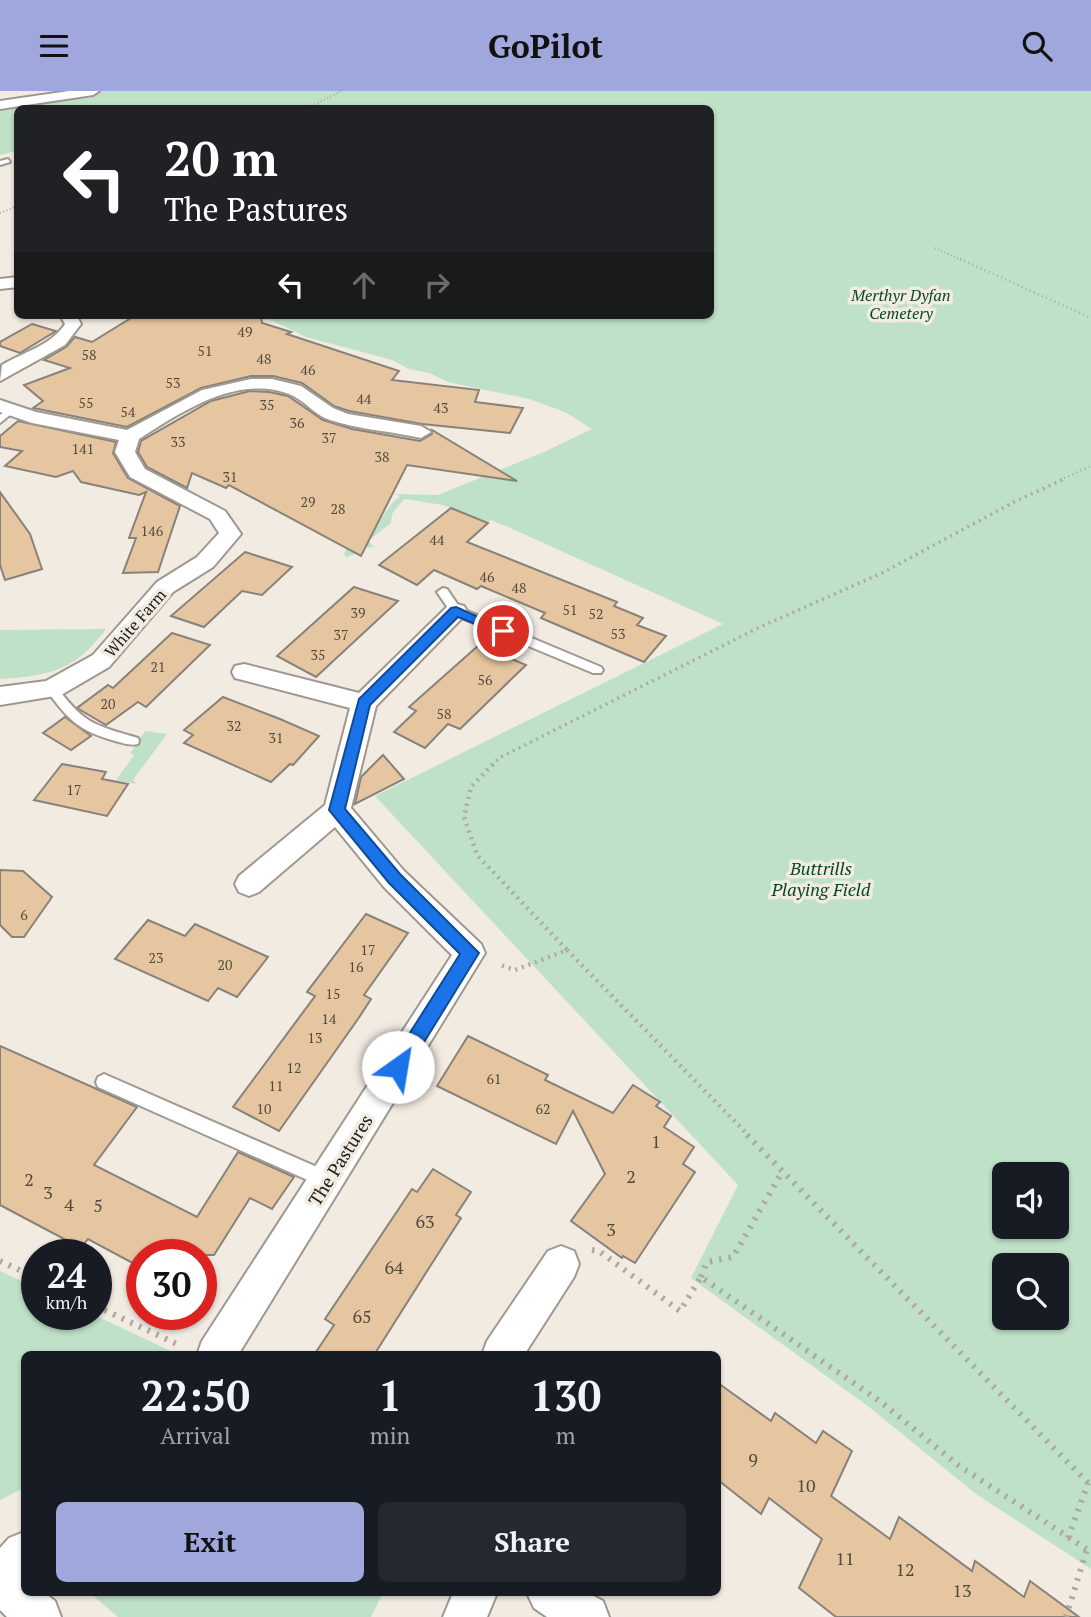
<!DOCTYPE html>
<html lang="en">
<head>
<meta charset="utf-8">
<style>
  :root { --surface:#171b24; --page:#242831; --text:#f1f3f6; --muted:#9ea1a6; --accent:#a0a7dd }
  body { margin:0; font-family:"PT Serif",serif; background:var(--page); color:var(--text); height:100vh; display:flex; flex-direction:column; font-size:26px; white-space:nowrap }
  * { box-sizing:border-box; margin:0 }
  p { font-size:23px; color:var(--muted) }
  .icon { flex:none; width:38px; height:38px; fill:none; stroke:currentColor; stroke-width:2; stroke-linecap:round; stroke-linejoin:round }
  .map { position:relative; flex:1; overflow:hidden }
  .side { position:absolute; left:21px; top:1260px; width:700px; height:245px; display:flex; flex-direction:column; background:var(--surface); border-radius:10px; box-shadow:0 2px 5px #0004 }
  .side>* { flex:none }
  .top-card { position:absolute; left:14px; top:14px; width:700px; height:214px; border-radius:10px; box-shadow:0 2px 5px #0004; background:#202124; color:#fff; overflow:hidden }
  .buttons { position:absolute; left:992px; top:1071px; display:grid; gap:14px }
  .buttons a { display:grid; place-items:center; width:77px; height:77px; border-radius:10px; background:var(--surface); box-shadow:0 2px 5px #0004; font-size:35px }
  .speed { position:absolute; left:21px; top:1148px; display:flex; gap:14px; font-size:35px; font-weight:700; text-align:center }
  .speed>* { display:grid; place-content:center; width:91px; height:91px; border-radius:50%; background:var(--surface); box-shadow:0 2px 5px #0004; line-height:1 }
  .speed small { font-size:18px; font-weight:400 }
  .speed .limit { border:10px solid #d22; background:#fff; color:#111 }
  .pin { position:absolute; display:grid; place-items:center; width:60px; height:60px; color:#fff; margin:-30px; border:4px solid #fff; border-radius:50%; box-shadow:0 2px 7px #0007 }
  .me { position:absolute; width:77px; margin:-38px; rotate:32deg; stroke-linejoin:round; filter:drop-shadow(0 0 5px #0008) }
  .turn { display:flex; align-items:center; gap:24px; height:147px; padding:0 35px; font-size:32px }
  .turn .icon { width:91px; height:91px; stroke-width:2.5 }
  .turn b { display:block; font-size:49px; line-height:60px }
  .lanes { display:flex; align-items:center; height:66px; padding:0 35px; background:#0003; justify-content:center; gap:35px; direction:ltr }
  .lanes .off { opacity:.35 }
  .eta { display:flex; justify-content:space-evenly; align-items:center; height:119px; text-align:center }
  .eta b { font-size:42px; font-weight:700; line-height:49px }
  .action { display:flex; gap:14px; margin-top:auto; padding:14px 35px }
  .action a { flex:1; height:80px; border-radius:10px; background:var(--accent); color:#111; font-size:28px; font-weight:700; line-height:80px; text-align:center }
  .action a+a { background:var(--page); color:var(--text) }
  header { display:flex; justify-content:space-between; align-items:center; height:91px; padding:0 35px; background:var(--accent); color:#111; font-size:32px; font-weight:700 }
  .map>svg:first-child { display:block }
  .green { fill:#bfe1c8; fill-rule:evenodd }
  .building { fill:#e6c6a0; stroke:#88827a; stroke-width:2 }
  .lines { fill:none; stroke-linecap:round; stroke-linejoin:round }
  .lane-casing { stroke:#9f9890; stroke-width:4 }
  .street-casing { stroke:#9f9890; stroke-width:4 }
  .path-far4 { stroke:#ada8a1; stroke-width:2; stroke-dasharray:1 2.5; stroke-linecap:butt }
  .path-far3 { stroke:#ada8a1; stroke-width:2.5; stroke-dasharray:1 3.5; stroke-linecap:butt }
  .path-far2 { stroke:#ada8a1; stroke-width:3.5; stroke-dasharray:2 4.5; stroke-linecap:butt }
  .path-far1 { stroke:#ada8a1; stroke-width:4.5; stroke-dasharray:2 5; stroke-linecap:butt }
  .path { stroke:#ada8a1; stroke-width:6; stroke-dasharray:2.5 7; stroke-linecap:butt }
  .lane { fill:#fff; fill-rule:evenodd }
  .street { fill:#fff; fill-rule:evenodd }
  .route { fill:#1a73e8; stroke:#114b97; stroke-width:2 }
  .labels { text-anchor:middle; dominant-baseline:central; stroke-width:7; stroke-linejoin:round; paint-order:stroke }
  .number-label { font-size:14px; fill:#534a3d }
  .far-park-label { font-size:16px; font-style:italic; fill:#004a24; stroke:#f2ebe2 }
  .far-street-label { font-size:16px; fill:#22201c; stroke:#f2ebe2 }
  .park-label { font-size:18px; font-style:italic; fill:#004a24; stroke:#f2ebe2 }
  .near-number-label { font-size:18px; fill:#534a3d }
  .street-label { font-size:18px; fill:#22201c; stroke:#f2ebe2 }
</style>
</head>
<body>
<header><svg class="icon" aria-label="menu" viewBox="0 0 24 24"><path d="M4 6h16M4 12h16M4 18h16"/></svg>GoPilot<svg class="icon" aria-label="search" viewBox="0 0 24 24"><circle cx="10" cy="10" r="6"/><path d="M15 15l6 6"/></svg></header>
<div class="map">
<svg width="1091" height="1526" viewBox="0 0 1091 1526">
  <rect width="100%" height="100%" fill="#f2ebe2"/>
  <!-- green -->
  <g class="green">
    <path d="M 101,0 L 1091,0 L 1091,1478 L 976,1403 L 869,1316 L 691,1187 L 738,1094 L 375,705 L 723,533 L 508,436 L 491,429 L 488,431 L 443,414 L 404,408 L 392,423 L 391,432 L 368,450 L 374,456 L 362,457 L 359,462 L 346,466 L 344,463 L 351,447 C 385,440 378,422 400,405 L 394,403 L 438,404 L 544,361 L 592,338 L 565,321 L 529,308 L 448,291 L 429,282 L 409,278 L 392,269 L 306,246 L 273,230 L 246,225 L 211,224 L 710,224 L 710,18 L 18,18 L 17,60 L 0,64 L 0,17 L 84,5 ZM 1004,1083 L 1057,1083 L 1057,1136 L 1004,1136 ZM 1004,1174 L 1057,1174 L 1057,1227 L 1004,1227 Z"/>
    <path d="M 106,538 C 76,579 49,585 0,588 L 0,539 Z"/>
    <path d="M 145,640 L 167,643 L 133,689 L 137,693 L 116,689 L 134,664 L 130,662 Z"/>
    <path d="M 0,1180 L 37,1197 L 37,1223 L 92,1223 L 177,1263 L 24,1264 L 24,1397 L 0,1409 Z"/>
    <path d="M 90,1502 L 383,1502 L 371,1526 L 118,1526 Z"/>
  </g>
  <!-- building -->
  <g class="building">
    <path d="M 136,224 L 261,224 L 262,232 L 291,241 L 287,243 L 399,280 L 392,289 L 479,299 L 475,311 L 523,317 L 510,342 L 422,333 L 349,320 L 334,315 L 302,292 L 273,285 L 251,285 L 201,297 L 127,336 L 33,317 L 43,310 L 24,294 L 70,277 L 44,269 L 66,256 L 75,246 L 92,251 Z"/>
    <path d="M 32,233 L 56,240 L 20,262 L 0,255 L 0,251 Z"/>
    <path d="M 250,300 L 269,301 L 288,305 L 323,329 L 352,338 L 420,350 L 432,343 L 432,339 L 517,390 L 407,374 L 361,465 L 229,394 L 226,397 L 192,382 L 187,397 L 147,376 L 138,361 L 141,350 L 211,310 Z"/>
    <path d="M 18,330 L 116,351 L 113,362 L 128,387 L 180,415 L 158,481 L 123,482 L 136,447 L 129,447 L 146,401 L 139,404 L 81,391 L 73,380 L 56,386 L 5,375 L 22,360 L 0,356 L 0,345 Z"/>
    <path d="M 0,401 L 30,443 L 42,478 L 5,489 L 0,474 Z"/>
    <path d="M 451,417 L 488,432 L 467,451 L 617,511 L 614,515 L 643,527 L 637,534 L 666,545 L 644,571 L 541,527 L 545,522 L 481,495 L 477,498 L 434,479 L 417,494 L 379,474 Z"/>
    <path d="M 245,461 L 292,476 L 262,504 L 242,500 L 204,536 L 171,525 Z"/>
    <path d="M 354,496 L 398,510 L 316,586 L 277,565 Z"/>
    <path d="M 172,542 L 210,554 L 146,616 L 138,611 L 106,634 L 77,617 L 108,594 L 113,597 Z"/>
    <path d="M 479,554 L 526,574 L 460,638 L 448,633 L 425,657 L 394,641 L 416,620 L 409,616 Z"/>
    <path d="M 223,606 L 280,628 L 319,645 L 293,674 L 290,673 L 271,691 L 184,652 L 193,644 L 184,639 Z"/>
    <path d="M 65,626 L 91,645 L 71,659 L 43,642 Z"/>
    <path d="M 383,664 L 404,688 L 355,713 L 361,686 Z"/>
    <path d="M 62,673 L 106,681 L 102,688 L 128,693 L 107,725 L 34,709 Z"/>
    <path d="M 0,779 L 23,780 L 52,806 L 24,846 L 12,846 L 0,834 Z"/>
    <path d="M 366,823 L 408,842 L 364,904 L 371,908 L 358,928 L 279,1040 L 233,1016 L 315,905 L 307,901 Z"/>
    <path d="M 148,829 L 185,845 L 195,833 L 268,866 L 237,906 L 218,897 L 208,910 L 115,868 Z"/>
    <path d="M 468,945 L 548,984 L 545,989 L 613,1022 L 633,994 L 660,1011 L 656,1015 L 671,1025 L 664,1036 L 694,1056 L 683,1073 L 695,1081 L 635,1172 L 623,1165 L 622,1167 L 571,1130 L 605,1083 L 573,1020 L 556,1053 L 437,995 Z"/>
    <path d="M 0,955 L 137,1016 L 94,1074 L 197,1126 L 238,1061 L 294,1086 L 272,1118 L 250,1107 L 214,1164 L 142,1164 L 142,1177 L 88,1148 L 81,1157 L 0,1114 Z"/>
    <path d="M 433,1078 L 471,1101 L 456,1124 L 461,1127 L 429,1177 L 374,1264 L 314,1264 L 334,1234 L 325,1228 L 412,1098 L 417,1101 Z"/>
    <path d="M 718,1292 L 771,1330 L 775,1322 L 816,1352 L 823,1340 L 852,1360 L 831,1405 L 890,1448 L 899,1426 L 972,1480 L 975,1470 L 1024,1506 L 1030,1490 L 1079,1526 L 836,1526 L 799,1497 L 822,1448 L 769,1407 L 761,1423 L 718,1389 Z"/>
  </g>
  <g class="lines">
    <defs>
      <g id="lane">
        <path d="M 8,68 L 10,71 L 0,74 L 0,70 Z"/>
        <path d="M 7,318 L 15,320 L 0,332 L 0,324 Z"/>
        <path d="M 443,497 L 447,498 L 460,517 L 601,576 L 603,579 L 601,582 L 593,582 L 452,523 L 437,501 Z"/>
        <path d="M 52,594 L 56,595 C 84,633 94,634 138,647 L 139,650 L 138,653 C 130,655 123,652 115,650 C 80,640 69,630 48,601 L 46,598 Z"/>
        <path d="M 104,983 L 333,1083 L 336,1089 L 333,1095 L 327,1098 L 321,1095 L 98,996 L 96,991 L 98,986 Z"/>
      </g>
      <g id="street">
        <path d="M 69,0 L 99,0 L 93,4 L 0,18 L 0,10 Z"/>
        <path d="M 18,186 L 18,196 L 0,198 L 0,188 Z"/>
        <path d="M 60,224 L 76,224 L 81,233 L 65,254 L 0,290 L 2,274 C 23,261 51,255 65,233 Z"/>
        <path d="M 251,288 L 272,288 L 301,295 L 333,317 L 348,323 L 421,335 L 431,341 L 421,347 C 391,340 360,339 330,329 C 314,324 305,309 289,303 C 237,283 181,321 139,348 L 135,361 L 145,378 L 225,420 L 241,443 L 213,476 L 173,501 L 109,576 L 61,604 L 0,614 L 0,596 L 46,590 L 93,564 L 157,491 L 197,466 L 219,442 L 210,428 L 130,386 L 115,361 L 119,349 L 32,332 L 0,321 L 0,309 L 36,321 L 127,339 L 202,299 Z"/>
        <path d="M 456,513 L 464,515 L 467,520 L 464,525 L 376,615 L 351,717 L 404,780 L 481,853 L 485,862 L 238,1264 L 197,1264 L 202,1250 L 452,864 L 384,796 L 335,736 L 259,801 L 249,805 L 239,801 L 235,793 L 239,785 L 325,714 L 350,617 L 235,587 L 232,581 L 235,575 L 244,573 L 359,602 L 448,515 Z"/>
        <path d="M 561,1155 L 574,1160 L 579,1173 L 574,1186 L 524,1264 L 482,1264 L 487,1250 L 548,1160 Z"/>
        <path d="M 24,1441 L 24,1502 L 45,1502 L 55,1510 L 61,1526 L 7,1526 L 0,1519 L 0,1457 L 9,1447 Z"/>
        <path d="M 453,1502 L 497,1502 L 487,1526 L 443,1526 Z"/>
        <path d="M 527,1502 L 588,1502 L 603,1510 L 609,1526 L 547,1526 L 534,1517 Z"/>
      </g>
    </defs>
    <!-- lane casing -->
    <use href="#lane" class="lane-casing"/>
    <!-- street casing -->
    <use href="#street" class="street-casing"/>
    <!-- path-far4 -->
    <g class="path-far4">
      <path d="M 305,18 L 342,0"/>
      <path d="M 0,122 L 18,115"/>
      <path d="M 935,157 L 964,170"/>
    </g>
    <!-- path-far3 -->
    <g class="path-far3">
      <path d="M 960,168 L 1091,227"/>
      <path d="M 1060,389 L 1091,375"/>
    </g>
    <!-- path-far2 -->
    <path class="path-far2" d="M 492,675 L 499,667 L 760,536 L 882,482 L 1014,411 L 1064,388"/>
    <!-- path-far1 -->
    <g class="path-far1">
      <path d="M 493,673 L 471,696 L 464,726 L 477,764 L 567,859 L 515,879 L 500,874"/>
      <path d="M 567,859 L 749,1045"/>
    </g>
    <!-- path -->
    <g class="path">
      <path d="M 747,1044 L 1091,1395"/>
      <path d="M 592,1159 L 599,1160 L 680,1220 L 701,1186 L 881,1311 L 958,1374 L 1091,1461"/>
      <path d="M 0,1170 L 37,1187"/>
      <path d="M 701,1186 L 707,1171 L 733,1166 L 782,1081"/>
      <path d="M 96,1215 L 181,1255"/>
      <path d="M 1068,1447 L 1088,1392"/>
      <path d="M 1066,1526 L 1087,1458"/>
    </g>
    <!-- lane -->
    <use href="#lane" class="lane"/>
    <!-- street -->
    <use href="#street" class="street"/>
  </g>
  <!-- route -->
  <path class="route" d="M 456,516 L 510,540 L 503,544 L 458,526 L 370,614 L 345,718 L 400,783 L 479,862 L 405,982 L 398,984 L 392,982 L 389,976 L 392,970 L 460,863 L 389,792 L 329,719 L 359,608 L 451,517 Z"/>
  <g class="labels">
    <!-- number labels -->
    <g class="number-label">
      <text x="245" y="240">49</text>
      <text x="205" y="259">51</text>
      <text x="89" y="263">58</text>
      <text x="264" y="267">48</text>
      <text x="308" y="278">46</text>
      <text x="173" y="291">53</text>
      <text x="364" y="307">44</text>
      <text x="86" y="311">55</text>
      <text x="267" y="313">35</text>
      <text x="441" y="316">43</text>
      <text x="128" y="320">54</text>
      <text x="297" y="331">36</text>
      <text x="329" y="346">37</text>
      <text x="178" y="350">33</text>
      <text x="83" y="357">141</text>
      <text x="382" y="365">38</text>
      <text x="230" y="385">31</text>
      <text x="308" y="410">29</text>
      <text x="338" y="417">28</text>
      <text x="152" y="439">146</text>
      <text x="437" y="448">44</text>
      <text x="487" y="485">46</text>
      <text x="519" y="496">48</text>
      <text x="570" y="518">51</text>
      <text x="358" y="521">39</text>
      <text x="596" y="522">52</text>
      <text x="618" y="542">53</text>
      <text x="341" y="543">37</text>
      <text x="318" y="563">35</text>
      <text x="158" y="575">21</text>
      <text x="485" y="588">56</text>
      <text x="108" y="612">20</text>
      <text x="444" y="622">58</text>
      <text x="234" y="634">32</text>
      <text x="276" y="646">31</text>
      <text x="74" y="698">17</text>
      <text x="24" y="823">6</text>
      <text x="368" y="858">17</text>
      <text x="156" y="866">23</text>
      <text x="225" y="873">20</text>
      <text x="356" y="875">16</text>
      <text x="333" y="902">15</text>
      <text x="329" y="927">14</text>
      <text x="315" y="946">13</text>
      <text x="294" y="976">12</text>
      <text x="494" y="987">61</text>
      <text x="276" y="994">11</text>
      <text x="264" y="1017">10</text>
      <text x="543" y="1017">62</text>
    </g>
    <!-- far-park labels -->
    <g class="far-park-label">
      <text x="901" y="204">Merthyr Dyfan<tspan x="901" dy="18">Cemetery</tspan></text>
    </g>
    <!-- far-street labels -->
    <g class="far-street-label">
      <text transform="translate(135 532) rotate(-49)">White Farm</text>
    </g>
    <!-- park labels -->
    <g class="park-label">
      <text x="821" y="777">Buttrills<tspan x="821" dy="21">Playing Field</tspan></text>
    </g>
    <!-- near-number labels -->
    <g class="near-number-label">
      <text x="656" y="1050">1</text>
      <text x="631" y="1085">2</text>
      <text x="29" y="1088">2</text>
      <text x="48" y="1101">3</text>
      <text x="69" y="1113">4</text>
      <text x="98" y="1114">5</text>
      <text x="425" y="1130">63</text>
      <text x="611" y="1138">3</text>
      <text x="394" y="1176">64</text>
      <text x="362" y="1225">65</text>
      <text x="753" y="1368">9</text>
      <text x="806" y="1394">10</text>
      <text x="845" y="1467">11</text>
      <text x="905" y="1478">12</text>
      <text x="962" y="1499">13</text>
    </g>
    <!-- street labels -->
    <g class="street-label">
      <text transform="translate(340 1069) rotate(-58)">The Pastures</text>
    </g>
  </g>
</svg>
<div class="buttons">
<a><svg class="icon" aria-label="sound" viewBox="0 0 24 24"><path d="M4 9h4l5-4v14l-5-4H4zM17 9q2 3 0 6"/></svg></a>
<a><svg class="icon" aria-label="search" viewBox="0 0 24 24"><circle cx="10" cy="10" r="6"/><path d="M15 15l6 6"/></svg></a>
</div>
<div class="speed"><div>24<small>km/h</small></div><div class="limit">30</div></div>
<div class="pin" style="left:503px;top:540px;background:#d93025"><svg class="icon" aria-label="arrive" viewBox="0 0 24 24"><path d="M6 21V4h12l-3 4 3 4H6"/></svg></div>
<svg class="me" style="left:398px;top:976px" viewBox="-20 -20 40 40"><circle r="19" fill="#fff"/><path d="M0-13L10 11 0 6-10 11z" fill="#1a73e8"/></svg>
<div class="top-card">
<div class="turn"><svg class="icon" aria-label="left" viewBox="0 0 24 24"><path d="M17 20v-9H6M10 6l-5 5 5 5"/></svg><div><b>20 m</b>The Pastures</div></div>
<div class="lanes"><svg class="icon" aria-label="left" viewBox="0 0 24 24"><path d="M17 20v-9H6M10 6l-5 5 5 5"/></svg><svg class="icon off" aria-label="ahead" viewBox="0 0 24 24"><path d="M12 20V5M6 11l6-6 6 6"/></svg><svg class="icon off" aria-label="right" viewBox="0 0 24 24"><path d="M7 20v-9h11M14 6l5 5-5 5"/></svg></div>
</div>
<section class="side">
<div class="eta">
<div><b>22:50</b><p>Arrival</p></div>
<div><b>1</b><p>min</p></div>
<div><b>130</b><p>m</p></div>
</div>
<div class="action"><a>Exit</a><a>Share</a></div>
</section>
</div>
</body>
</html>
